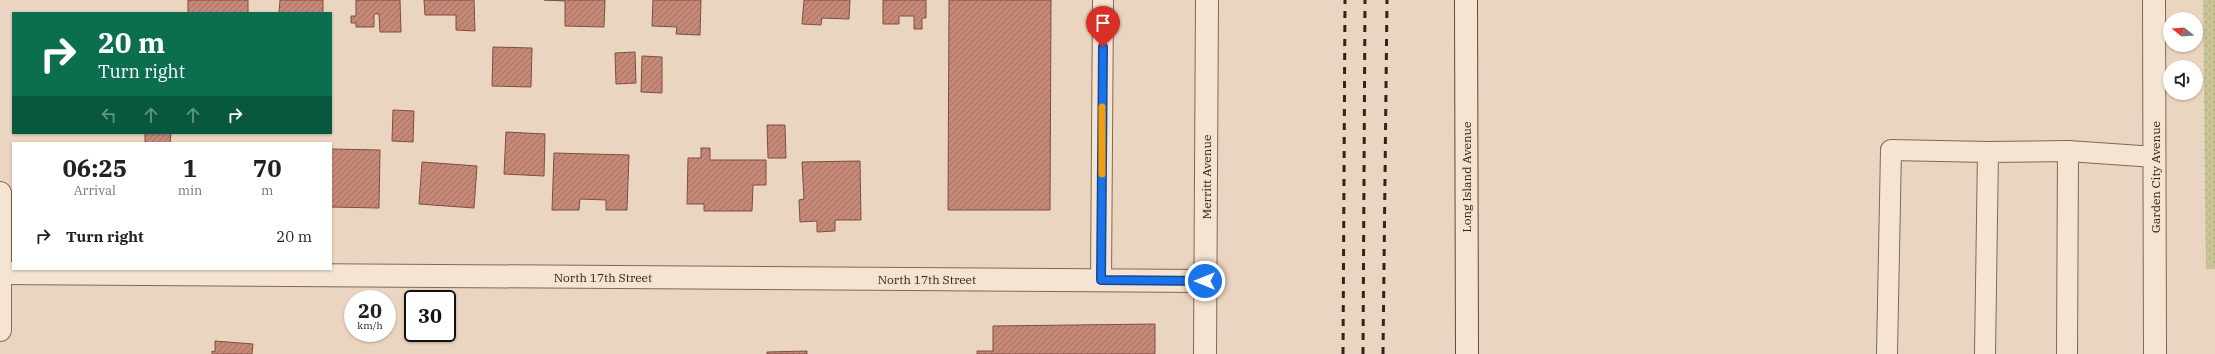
<!DOCTYPE html>
<html lang="en">
<head>
<meta charset="utf-8">
<style>
  :root { --surface:#fff; --page:#f6f6f6; --text:#222; --muted:#767676 }
  body { margin:0; font-family:"IBM Plex Serif",serif; background:var(--page); color:var(--text); height:100vh; display:flex; flex-direction:column; font-size:15px; white-space:nowrap }
  * { box-sizing:border-box; margin:0 }
  p { font-size:13px; color:var(--muted) }
  .icon { flex:none; width:22px; height:22px; fill:none; stroke:currentColor; stroke-width:2; stroke-linecap:round; stroke-linejoin:round }
  .map { position:relative; flex:1; overflow:hidden }
  .side { position:absolute; left:12px; top:142px; width:320px; height:128px; display:flex; flex-direction:column; background:var(--surface); border-radius:0px; box-shadow:0 1px 3px #0004 }
  .side>* { flex:none }
  .guide { position:absolute; left:12px; top:12px; width:320px; height:122px; border-radius:0px; box-shadow:0 1px 3px #0004; background:#0b6e4f; color:#fff; overflow:hidden }
  .needle { width:26px; rotate:287deg }
  .controls { position:absolute; left:2163px; top:12px; display:grid; gap:8px }
  .controls a { display:grid; place-items:center; width:40px; height:40px; border-radius:50%; background:var(--surface); box-shadow:0 1px 3px #0004; font-size:20px }
  .speed { position:absolute; left:344px; top:290px; display:flex; gap:8px; font-size:20px; font-weight:700; text-align:center }
  .speed>* { display:grid; place-content:center; width:52px; height:52px; border-radius:50%; background:var(--surface); box-shadow:0 1px 3px #0004; line-height:1 }
  .speed small { font-size:10px; font-weight:400 }
  .speed .limit { border:2px solid #111; border-radius:6px; background:#fff; color:#111 }
  .pin { position:absolute; display:grid; place-items:center; width:34px; height:34px; color:#fff; margin:-41px -17px; border-radius:50% 50% 50% 0; rotate:-45deg; box-shadow:0 0 4px #0007 }
  .pin .icon { rotate:45deg }
  .me { position:absolute; width:44px; margin:-22px; rotate:270deg; stroke-linejoin:round; filter:drop-shadow(0 0 3px #0008) }
  .turn { display:flex; align-items:center; gap:14px; height:84px; padding:0 20px; font-size:18px }
  .turn .icon { width:52px; height:52px; stroke-width:2.5 }
  .turn b { display:block; font-size:28px; line-height:34px }
  .lanes { display:flex; align-items:center; height:38px; padding:0 20px; background:#0003; justify-content:center; gap:20px; direction:ltr }
  .lanes .off { opacity:.35 }
  .eta { display:flex; justify-content:space-evenly; align-items:center; height:68px; text-align:center }
  .eta b { font-size:24px; font-weight:700; line-height:28px }
  ul { padding:0; list-style:none }
  li { display:flex; align-items:center; gap:12px; height:52px; padding:0 20px }
  li div { flex:1 }
  li b { display:block; font-size:15px }
  li em { font-style:normal }
  .map>svg:first-child { display:block }
  .grass { fill:url(#grass-dots) }
  .building { fill:url(#building-hatch); stroke:#804d41 }
  .lines { fill:none; stroke-linecap:round; stroke-linejoin:round }
  .lane-casing { stroke:#826759; stroke-width:22 }
  .street-casing { stroke:#826759; stroke-width:24 }
  .secondary-casing { stroke:#64483d; stroke-width:24 }
  .lane { stroke:#f6e4d3; stroke-width:20 }
  .street { stroke:#f6e4d3; stroke-width:22 }
  .secondary { stroke:#f6e4d3; stroke-width:22 }
  .rail { stroke:#33231d; stroke-width:3; stroke-dasharray:7 7; stroke-linecap:butt }
  .route-casing { stroke:#114b97; stroke-width:10 }
  .route { stroke:#1a73e8; stroke-width:7 }
  .slow { stroke:#f59e0b; stroke-width:7 }
  .labels { text-anchor:middle; dominant-baseline:central; stroke-width:3; stroke-linejoin:round; paint-order:stroke }
  .street-label { font-size:12px; fill:#33231d; stroke:#f2e1cf }
</style>
</head>
<body>
<div class="map">
<svg width="2215" height="354" viewBox="0 0 2215 354">
  <defs>
    <pattern id="grass-dots" width="8" height="8" patternUnits="userSpaceOnUse"><rect width="8" height="8" fill="#c7c395"/><path d="M2 2h.1M6 6h.1" fill="none" stroke="#aba780" stroke-width="1.8" stroke-linecap="round"/></pattern>
    <pattern id="building-hatch" width="6" height="6" patternUnits="userSpaceOnUse"><rect width="6" height="6" fill="#c68978"/><path d="M-1 1l2-2M0 6l6-6M5 7l2-2" fill="none" stroke="#a17062"/></pattern>
  </defs>
  <rect width="100%" height="100%" fill="#ead5c0"/>
  <!-- grass -->
  <path class="grass" d="M 2203,0 L 2215,0 L 2215,269 L 2206,269 Z"/>
  <!-- building -->
  <g class="building">
    <rect x="188" y="0" width="60" height="13"/>
    <path d="M 280,0 L 323,0 L 323,13 L 279,13 Z"/>
    <path d="M 356,0 L 400,0 L 401,32 L 380,32 L 379,14 L 374,14 L 374,27 L 356,27 L 356,23 L 351,23 L 351,16 L 356,16 Z"/>
    <path d="M 424,0 L 474,0 L 475,31 L 456,30 L 456,15 L 425,15 Z"/>
    <path d="M 544,0 L 605,0 L 604,27 L 565,26 L 565,1 Z"/>
    <path d="M 653,0 L 701,0 L 700,35 L 676,34 L 677,27 L 652,26 Z"/>
    <path d="M 804,0 L 850,0 L 849,19 L 822,18 L 821,25 L 802,24 Z"/>
    <path d="M 883,0 L 926,0 L 926,18 L 922,18 L 922,29 L 914,29 L 914,16 L 899,16 L 899,24 L 883,24 Z"/>
    <path d="M 949,0 L 1051,0 L 1050,210 L 948,210 Z"/>
    <path d="M 493,47 L 532,48 L 531,87 L 492,86 Z"/>
    <path d="M 635,52 L 636,83 L 616,84 L 615,53 Z"/>
    <path d="M 642,56 L 662,57 L 662,93 L 641,92 Z"/>
    <path d="M 393,110 L 414,111 L 413,142 L 392,141 Z"/>
    <path d="M 767,125 L 785,125 L 786,158 L 768,158 Z"/>
    <path d="M 506,132 L 545,134 L 544,176 L 504,174 Z"/>
    <path d="M 145,133 L 171,133 L 170,143 L 145,143 Z"/>
    <path d="M 701,148 L 710,148 L 710,160 L 766,160 L 766,185 L 753,185 L 752,211 L 704,211 L 704,204 L 687,204 L 688,158 L 701,158 Z"/>
    <path d="M 331,149 L 380,150 L 379,208 L 331,207 Z"/>
    <path d="M 554,153 L 629,155 L 627,210 L 606,210 L 606,200 L 580,199 L 579,210 L 552,210 Z"/>
    <path d="M 860,161 L 861,220 L 835,220 L 835,231 L 817,232 L 817,221 L 800,222 L 799,200 L 804,199 L 802,162 Z"/>
    <path d="M 422,162 L 477,166 L 474,208 L 419,204 Z"/>
    <path d="M 1155,324 L 1155,354 L 977,354 L 977,351 L 993,351 L 993,326 Z"/>
    <path d="M 215,341 L 253,344 L 252,354 L 212,354 L 212,351 L 215,352 Z"/>
    <path d="M 807,351 L 807,354 L 767,354 L 767,352 Z"/>
  </g>
  <g class="lines">
    <defs>
      <g id="lane">
        <path d="M 1101,280 L 1103,0"/>
        <path d="M 1887,354 L 1891,150 L 1988,152"/>
        <path d="M 1985,354 L 1988,152 L 2068,151 L 2155,157"/>
        <path d="M 2067,354 L 2068,151"/>
      </g>
      <g id="street">
        <path d="M 2154,0 L 2155,354"/>
        <path d="M 0,193 L 0,330"/>
        <path d="M 0,273 L 1205,281"/>
        <path d="M 1205,354 L 1207,0"/>
      </g>
      <path id="secondary" d="M 1466,0 L 1467,354"/>
    </defs>
    <!-- lane casing -->
    <use href="#lane" class="lane-casing"/>
    <!-- street casing -->
    <use href="#street" class="street-casing"/>
    <!-- secondary casing -->
    <use href="#secondary" class="secondary-casing"/>
    <!-- lane -->
    <use href="#lane" class="lane"/>
    <!-- street -->
    <use href="#street" class="street"/>
    <!-- secondary -->
    <use href="#secondary" class="secondary"/>
    <!-- rail -->
    <g class="rail">
      <path d="M 1343,354 L 1345,0"/>
      <path d="M 1363,354 L 1365,0"/>
      <path d="M 1383,354 L 1387,0"/>
    </g>
  </g>
  <g class="lines">
    <defs>
      <path id="route" d="M 1103,47 L 1101,280 L 1205,281"/>
    </defs>
    <!-- route casing -->
    <use href="#route" class="route-casing"/>
    <!-- route -->
    <use href="#route" class="route"/>
    <!-- slow -->
    <path class="slow" d="M 1102,174 L 1102,107"/>
  </g>
  <g class="labels">
    <!-- street labels -->
    <g class="street-label">
      <text transform="translate(1206 177) rotate(-90)">Merritt Avenue</text>
      <text transform="translate(1466 177) rotate(-90)">Long Island Avenue</text>
      <text transform="translate(2155 177) rotate(-90)">Garden City Avenue</text>
      <text x="603" y="277">North 17th Street</text>
      <text x="927" y="279">North 17th Street</text>
    </g>
  </g>
</svg>
<div class="controls">
<a><svg class="needle" viewBox="-14 -14 28 28"><path d="M0-13l5 13h-10z" fill="#e53935"/><path d="M0 13l5-13h-10z" fill="#767676"/></svg></a>
<a><svg class="icon" aria-label="sound" viewBox="0 0 24 24"><path d="M4 9h4l5-4v14l-5-4H4zM17 9q2 3 0 6"/></svg></a>
</div>
<div class="speed"><div>20<small>km/h</small></div><div class="limit">30</div></div>
<div class="pin" style="left:1103px;top:47px;background:#d93025"><svg class="icon" aria-label="arrive" viewBox="0 0 24 24"><path d="M6 21V4h12l-3 4 3 4H6"/></svg></div>
<svg class="me" style="left:1205px;top:281px" viewBox="-20 -20 40 40"><circle r="17" fill="#1a73e8" stroke="#fff" stroke-width="3"/><path d="M0-11L8 9 0 5-8 9z" fill="#fff"/></svg>
<div class="guide">
<div class="turn"><svg class="icon" aria-label="right" viewBox="0 0 24 24"><path d="M7 20v-9h11M14 6l5 5-5 5"/></svg><div><b>20 m</b>Turn right</div></div>
<div class="lanes"><svg class="icon off" aria-label="left" viewBox="0 0 24 24"><path d="M17 20v-9H6M10 6l-5 5 5 5"/></svg><svg class="icon off" aria-label="ahead" viewBox="0 0 24 24"><path d="M12 20V5M6 11l6-6 6 6"/></svg><svg class="icon off" aria-label="ahead" viewBox="0 0 24 24"><path d="M12 20V5M6 11l6-6 6 6"/></svg><svg class="icon" aria-label="right" viewBox="0 0 24 24"><path d="M7 20v-9h11M14 6l5 5-5 5"/></svg></div>
</div>
<section class="side">
<div class="eta">
<div><b>06:25</b><p>Arrival</p></div>
<div><b>1</b><p>min</p></div>
<div><b>70</b><p>m</p></div>
</div>
<ul>
<li><svg class="icon" aria-label="right" viewBox="0 0 24 24"><path d="M7 20v-9h11M14 6l5 5-5 5"/></svg><div><b>Turn right</b></div><em>20 m</em></li>
</ul>
</section>
</div>
</body>
</html>
